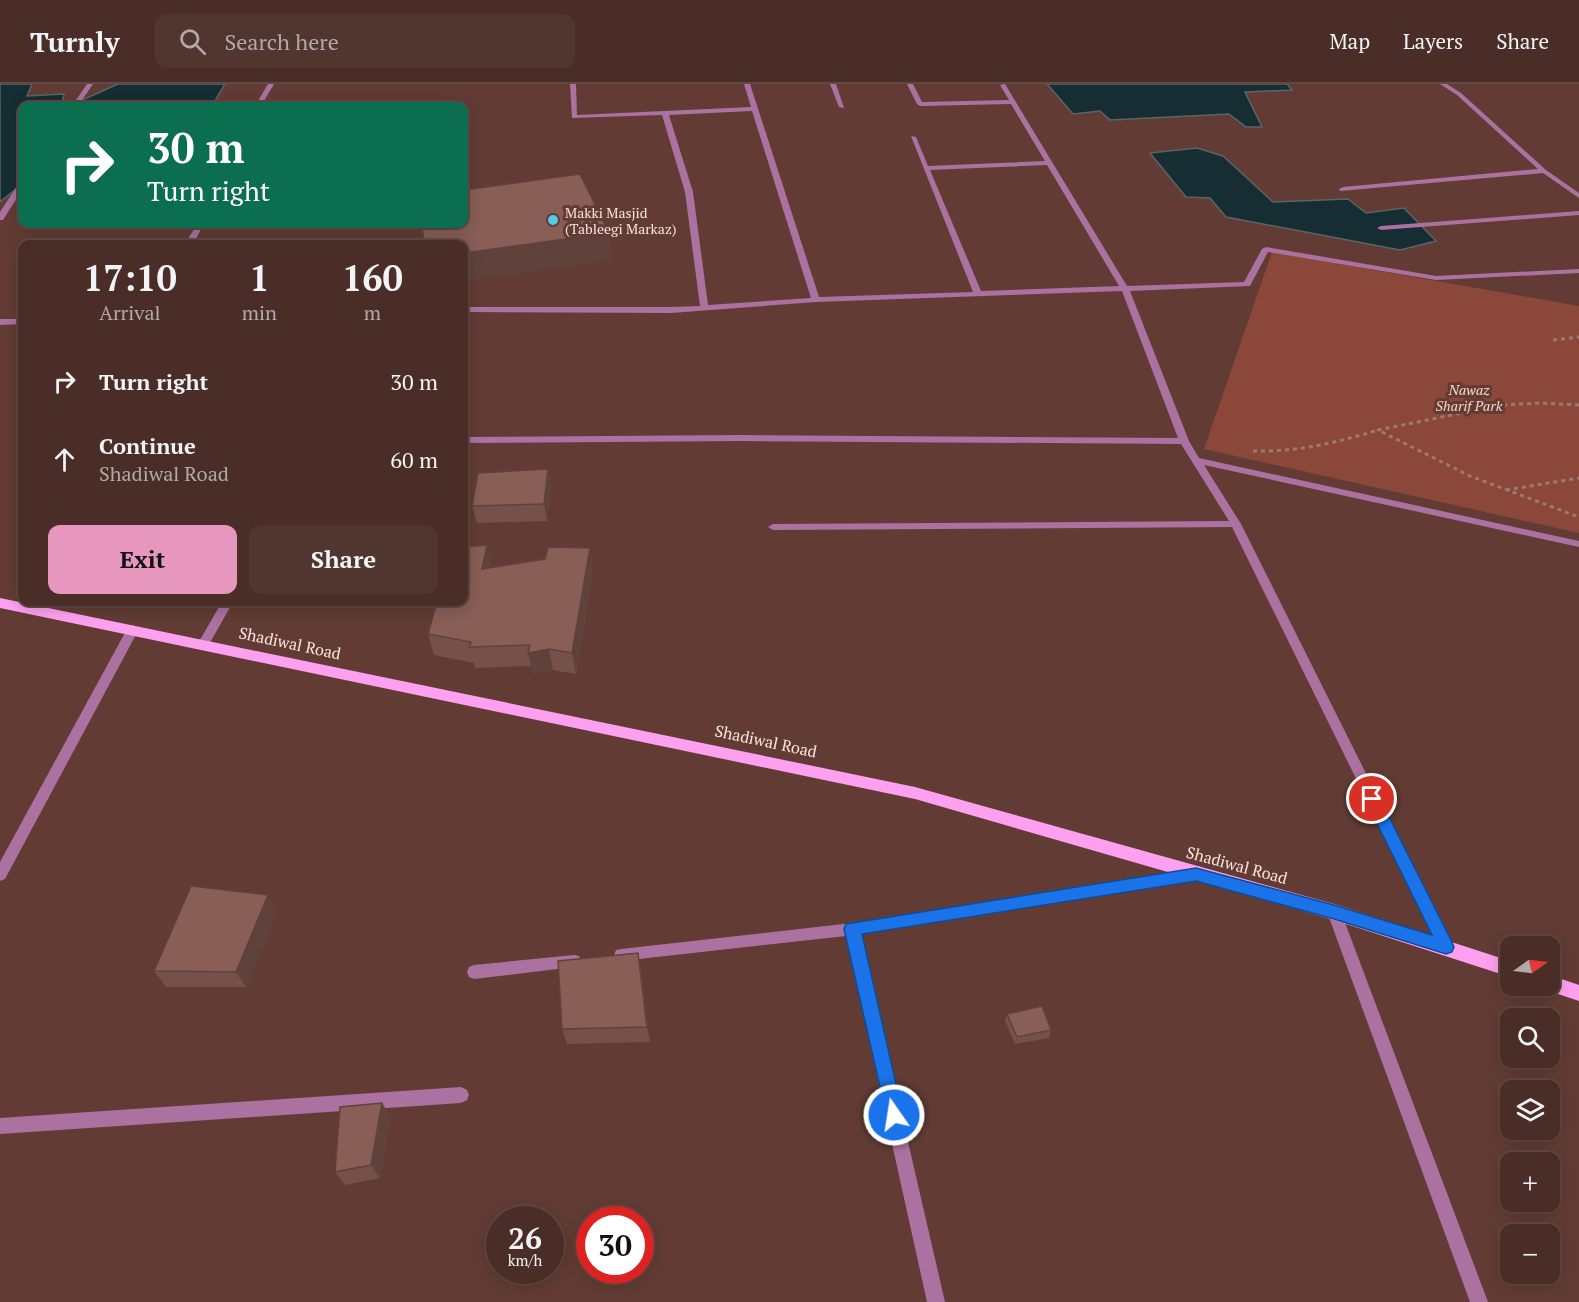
<!DOCTYPE html>
<html lang="en">
<head>
<meta charset="utf-8">
<style>
  :root { --surface:#4a2d27; --page:#51352f; --text:#f1f3f6; --muted:#b2a8a7; --line:#614944; --accent:#e797bd }
  body { margin:0; font-family:"PT Serif",serif; background:var(--page); color:var(--text); height:100vh; display:flex; flex-direction:column; font-size:22px; white-space:nowrap }
  * { box-sizing:border-box; margin:0 }
  p { font-size:20px; color:var(--muted) }
  .icon { flex:none; width:33px; height:33px; fill:none; stroke:currentColor; stroke-width:2; stroke-linecap:round; stroke-linejoin:round }
  .map { position:relative; flex:1; overflow:hidden }
  .drawer { position:absolute; left:18px; top:156px; width:450px; height:366px; display:flex; flex-direction:column; background:var(--surface); border-radius:12px; box-shadow:0 3px 15px #0003,0 0 0 2px var(--line) }
  .drawer>* { flex:none }
  .guide { position:absolute; left:18px; top:18px; width:450px; height:126px; border-radius:12px; box-shadow:0 3px 15px #0003,0 0 0 2px var(--line); background:#0b6e4f; color:#fff; overflow:hidden }
  .needle { width:39px; rotate:76deg }
  .tools { position:absolute; left:1500px; top:852px; display:grid; gap:12px }
  .tools a { display:grid; place-items:center; width:60px; height:60px; border-radius:12px; background:var(--surface); box-shadow:0 3px 15px #0003,0 0 0 2px var(--line); font-size:30px }
  .speed { position:absolute; left:486px; top:1122px; display:flex; gap:12px; font-size:30px; font-weight:700; text-align:center }
  .speed>* { display:grid; place-content:center; width:78px; height:78px; border-radius:50%; background:var(--surface); box-shadow:0 3px 15px #0003,0 0 0 2px var(--line); line-height:1 }
  .speed small { font-size:15px; font-weight:400 }
  .speed .limit { border:9px solid #d22; background:#fff; color:#111 }
  .pin { position:absolute; display:grid; place-items:center; width:51px; height:51px; color:#fff; margin:-26px; border:3px solid #fff; border-radius:50%; box-shadow:0 2px 6px #0007 }
  .me { position:absolute; width:66px; margin:-33px; rotate:347deg; stroke-linejoin:round; filter:drop-shadow(0 0 4px #0008) }
  .turn { display:flex; align-items:center; gap:21px; height:126px; padding:0 30px; font-size:27px }
  .turn .icon { width:78px; height:78px; stroke-width:2.5 }
  .turn b { display:block; font-size:42px; line-height:51px }
  .eta { display:flex; justify-content:space-evenly; align-items:center; height:102px; text-align:center }
  .eta b { font-size:36px; font-weight:600; line-height:42px }
  .button { display:flex; gap:12px; margin-top:auto; padding:12px 30px }
  .button a { flex:1; height:69px; border-radius:12px; background:var(--accent); color:#111; font-size:24px; font-weight:600; line-height:69px; text-align:center }
  .button a+a { background:var(--page); color:var(--text) }
  ul { padding:0; list-style:none }
  li { display:flex; align-items:center; gap:18px; height:78px; padding:0 30px }
  li div { flex:1 }
  li b { display:block; font-size:22px }
  li em { font-style:normal }
  header { display:flex; align-items:center; gap:36px; box-sizing:border-box; height:84px; padding:0 30px; background:var(--surface); border-bottom:2px solid var(--line) }
  header strong { font-size:28px }
  nav { display:flex; gap:33px; margin-inline-start:auto; font-size:21px }
  .search { width:420px; height:54px; background:var(--page); display:flex; align-items:center; gap:15px; box-sizing:border-box; padding:0 21px; border-radius:12px; color:var(--muted); font-size:22px }
  .map>svg:first-child { display:block }
  .green { fill:#8b4739 }
  .water { fill:#162e33; stroke:#5b6466; stroke-width:1.5 }
  .lines { fill:none; stroke-linecap:round; stroke-linejoin:round }
  .path { stroke:#9b7a73; stroke-width:3; stroke-dasharray:4 4; stroke-linecap:butt }
  .street { fill:#aa71a1; fill-rule:evenodd }
  .primary { fill:#fda0ef; fill-rule:evenodd }
  .wall { fill:#75514a }
  .shaded-wall { fill:#5f423c }
  .building { fill:#885e56; stroke:#5f423c; stroke-width:1.5 }
  .route { fill:#1a73e8; stroke:#114b97; stroke-width:1.5 }
  .poi-dot { fill:#55cae0; stroke:#623c34; stroke-width:2 }
  .labels { text-anchor:middle; dominant-baseline:central; stroke-width:6; stroke-linejoin:round; paint-order:stroke }
  .far-poi-label { font-size:14px; fill:#fbe2dd; stroke:#623c34; text-anchor:start }
  .far-park-label { font-size:14px; font-style:italic; fill:#f6d5ce; stroke:#623c34 }
  .street-label { font-size:16px; fill:#fbe2dd; stroke:#623c34 }
</style>
</head>
<body>
<header>
<strong>Turnly</strong>
<div class="search"><svg class="icon" aria-label="search" viewBox="0 0 24 24"><circle cx="10" cy="10" r="6"/><path d="M15 15l6 6"/></svg>Search here</div>
<nav><a>Map</a><a>Layers</a><a>Share</a></nav>
</header>
<div class="map">
<svg width="1579" height="1218" viewBox="0 0 1579 1218">
  <rect width="100%" height="100%" fill="#623c34"/>
  <!-- green -->
  <path class="green" d="M 1272,168 L 1579,222 L 1579,449 L 1204,365 Z"/>
  <!-- water -->
  <g class="water">
    <path d="M 0,0 L 32,0 L 27,12 L 64,10 L 62,18 L 78,18 L 118,0 L 225,0 L 212,22 L 22,22 L 22,100 L 0,118 Z"/>
    <path d="M 1047,0 L 1287,0 L 1292,6 L 1245,8 L 1262,43 L 1246,43 L 1229,30 L 1110,36 L 1100,27 L 1073,30 Z"/>
    <path d="M 1197,64 L 1223,72 L 1273,118 L 1348,115 L 1366,129 L 1404,124 L 1436,157 L 1400,166 L 1226,133 L 1210,114 L 1186,113 L 1150,69 Z"/>
  </g>
  <g class="lines">
    <!-- path -->
    <g class="path">
      <path d="M 1553,256 L 1579,253"/>
      <path d="M 1579,321 L 1539,319 L 1501,321 L 1378,346 L 1470,392 L 1579,433"/>
      <path d="M 1253,367 C 1297,368 1336,359 1378,346"/>
      <path d="M 1506,406 L 1579,394"/>
    </g>
    <!-- street -->
    <g class="street">
      <path d="M 87,0 L 93,0 L 78,22 L 72,22 Z"/>
      <path d="M 268,0 L 274,0 L 261,22 L 255,22 Z"/>
      <path d="M 570,0 L 576,0 L 577,31 L 751,23 L 744,0 L 750,0 L 819,213 L 973,208 L 911,52 L 916,53 L 928,82 L 1045,77 L 1011,20 L 920,22 L 917,20 L 907,0 L 913,0 L 922,18 L 1009,16 L 1000,1 L 1005,0 L 1127,202 L 1244,198 L 1262,165 L 1266,163 L 1436,192 L 1579,185 L 1579,189 L 1436,196 L 1268,168 L 1250,202 L 1130,207 L 1189,357 L 1199,374 L 1579,457 L 1579,463 L 1204,381 L 1241,440 L 1451,859 L 1453,863 L 1451,867 L 1446,869 L 1441,867 L 1232,443 L 773,446 L 768,443 L 773,440 L 1229,437 L 1181,360 L 742,357 L 464,359 L 464,353 L 742,351 L 1178,354 L 1122,207 L 816,218 L 671,229 L 464,228 L 464,223 L 671,223 L 700,222 L 685,108 L 662,31 L 572,34 ZM 752,27 L 811,214 L 708,221 L 693,108 L 669,31 ZM 1047,81 L 1119,202 L 981,207 L 930,86 Z"/>
      <path d="M 830,0 L 836,0 L 844,24 L 839,23 Z"/>
      <path d="M 1440,0 L 1447,0 L 1461,9 L 1546,86 L 1579,109 L 1579,114 L 1543,89 L 1340,107 L 1339,105 L 1343,103 L 1538,85 L 1457,11 Z"/>
      <path d="M 19,99 L 22,99 L 22,106 L 3,136 L 0,136 L 0,128 Z"/>
      <path d="M 1579,127 L 1579,131 L 1381,146 L 1377,144 L 1381,142 Z"/>
      <path d="M 197,140 L 204,140 L 193,160 L 185,160 Z"/>
      <path d="M 0,235 L 22,235 L 22,240 L 0,241 Z"/>
      <path d="M 222,518 L 233,518 L 207,564 L 199,564 L 197,561 Z"/>
      <path d="M 133,541 L 139,545 L 5,795 L 0,797 L 0,778 L 127,545 Z"/>
      <path d="M 1195,785 L 1200,787 L 1202,791 L 1200,795 L 1195,797 L 860,850 L 945,1218 L 927,1218 L 846,852 L 621,877 L 616,876 L 614,871 L 616,866 L 621,865 L 852,839 Z"/>
      <path d="M 1334,822 L 1339,824 L 1341,828 L 1488,1218 L 1470,1218 L 1327,828 L 1329,824 Z"/>
      <path d="M 574,871 L 579,872 L 581,877 L 579,882 L 574,883 L 474,895 L 469,893 L 467,888 L 469,883 L 474,881 Z"/>
      <path d="M 461,1003 L 467,1006 L 469,1011 L 467,1016 L 461,1019 L 0,1050 L 0,1034 Z"/>
    </g>
    <!-- primary -->
    <g class="primary">
      <path d="M 0,514 L 915,703 L 1334,820 L 1510,877 L 1510,893 L 1334,836 L 915,715 L 0,524 Z"/>
      <path d="M 1550,891 L 1579,901 L 1579,917 L 1543,905 L 1542,902 L 1550,902 Z"/>
    </g>
  </g>
  <!-- wall -->
  <g class="wall">
    <path d="M 548,385 L 551,402 L 547,437 L 477,439 L 472,422 Z"/>
    <path d="M 590,464 L 593,485 L 576,590 L 553,586 L 533,590 L 531,582 L 475,584 L 474,579 L 434,571 L 428,550 L 492,483 L 545,475 Z"/>
    <path d="M 278,827 L 246,903 L 166,903 L 154,887 Z"/>
    <path d="M 641,885 L 650,958 L 567,960 L 562,945 Z"/>
    <path d="M 1007,930 L 1051,946 L 1049,954 L 1015,960 L 1005,937 Z"/>
    <path d="M 391,1033 L 380,1094 L 345,1101 L 335,1088 Z"/>
  </g>
  <!-- shaded-wall -->
  <g class="shaded-wall">
    <path d="M 609,149 L 612,176 L 464,197 L 464,169 Z"/>
    <path d="M 548,385 L 551,402 L 547,437 L 544,420 Z"/>
    <path d="M 487,461 L 492,483 L 488,506 L 482,485 Z"/>
    <path d="M 590,464 L 593,485 L 576,590 L 572,569 Z"/>
    <path d="M 549,565 L 553,586 L 533,590 L 528,569 Z"/>
    <path d="M 268,811 L 278,827 L 246,903 L 236,888 Z"/>
    <path d="M 638,869 L 641,885 L 650,958 L 647,943 Z"/>
    <path d="M 382,1019 L 391,1033 L 380,1094 L 371,1081 Z"/>
  </g>
  <!-- building -->
  <g class="building">
    <path d="M 580,90 L 609,149 L 464,169 L 464,160 L 425,160 L 421,140 L 464,140 L 464,106 Z"/>
    <path d="M 548,385 L 544,420 L 472,422 L 478,389 Z"/>
    <path d="M 487,461 L 482,485 L 545,475 L 548,463 L 590,464 L 572,569 L 549,565 L 528,569 L 530,561 L 469,563 L 471,558 L 428,550 L 437,518 L 464,518 L 464,463 Z"/>
    <path d="M 191,802 L 268,811 L 236,888 L 154,887 Z"/>
    <path d="M 638,869 L 647,943 L 562,945 L 558,877 Z"/>
    <path d="M 1042,922 L 1051,946 L 1017,953 L 1007,930 Z"/>
    <path d="M 382,1019 L 371,1081 L 335,1088 L 340,1023 Z"/>
  </g>
  <!-- route -->
  <path class="route" d="M 1372,709 L 1378,711 L 1452,858 L 1454,863 L 1452,868 L 1446,870 L 1334,835 L 1196,797 L 862,850 L 903,1031 L 900,1038 L 894,1040 L 888,1038 L 844,845 L 846,840 L 1196,784 L 1334,821 L 1432,851 L 1365,715 L 1367,711 Z"/>
  <!-- markers -->
  <circle class="poi-dot" cx="553" cy="136" r="6"/>
  <g class="labels">
    <!-- far-poi labels -->
    <g class="far-poi-label">
      <text x="565" y="128">Makki Masjid<tspan x="565" dy="16">(Tableegi Markaz)</tspan></text>
    </g>
    <!-- far-park labels -->
    <g class="far-park-label">
      <text x="1469" y="305">Nawaz<tspan x="1469" dy="16">Sharif Park</tspan></text>
    </g>
    <!-- street labels -->
    <g class="street-label">
      <text transform="translate(290 559) rotate(12)">Shadiwal Road</text>
      <text transform="translate(766 657) rotate(12)">Shadiwal Road</text>
      <text transform="translate(1237 781) rotate(15)">Shadiwal Road</text>
    </g>
  </g>
</svg>
<div class="tools">
<a><svg class="needle" viewBox="-14 -14 28 28"><path d="M0-13l5 13h-10z" fill="#e53935"/><path d="M0 13l5-13h-10z" fill="#b2a8a7"/></svg></a>
<a><svg class="icon" aria-label="search" viewBox="0 0 24 24"><circle cx="10" cy="10" r="6"/><path d="M15 15l6 6"/></svg></a>
<a><svg class="icon" aria-label="layers" viewBox="0 0 24 24"><path d="M12 4l9 5-9 5-9-5zM3 14l9 5 9-5"/></svg></a>
<a>+</a>
<a>−</a>
</div>
<div class="speed"><div>26<small>km/h</small></div><div class="limit">30</div></div>
<div class="pin" style="left:1372px;top:715px;background:#d93025"><svg class="icon" aria-label="arrive" viewBox="0 0 24 24"><path d="M6 21V4h12l-3 4 3 4H6"/></svg></div>
<svg class="me" style="left:894px;top:1031px" viewBox="-20 -20 40 40"><circle r="17" fill="#1a73e8" stroke="#fff" stroke-width="3"/><path d="M0-11L8 9 0 5-8 9z" fill="#fff"/></svg>
<div class="guide">
<div class="turn"><svg class="icon" aria-label="right" viewBox="0 0 24 24"><path d="M7 20v-9h11M14 6l5 5-5 5"/></svg><div><b>30 m</b>Turn right</div></div>
</div>
<section class="drawer">
<div class="eta">
<div><b>17:10</b><p>Arrival</p></div>
<div><b>1</b><p>min</p></div>
<div><b>160</b><p>m</p></div>
</div>
<ul>
<li><svg class="icon" aria-label="right" viewBox="0 0 24 24"><path d="M7 20v-9h11M14 6l5 5-5 5"/></svg><div><b>Turn right</b></div><em>30 m</em></li>
<li><svg class="icon" aria-label="ahead" viewBox="0 0 24 24"><path d="M12 20V5M6 11l6-6 6 6"/></svg><div><b>Continue</b><p>Shadiwal Road</p></div><em>60 m</em></li>
</ul>
<div class="button"><a>Exit</a><a>Share</a></div>
</section>
</div>
</body>
</html>
